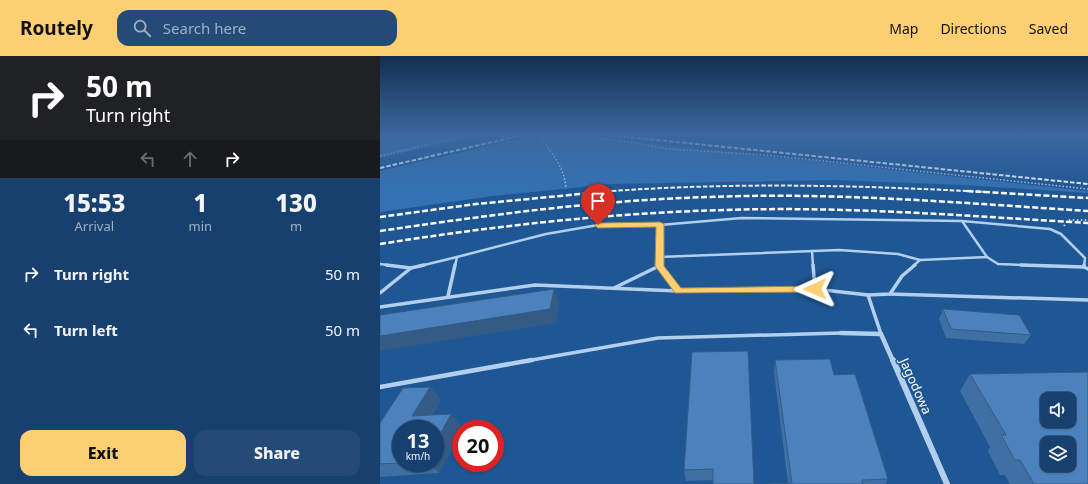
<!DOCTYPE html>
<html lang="en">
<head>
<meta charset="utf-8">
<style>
  :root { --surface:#17406f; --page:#244b77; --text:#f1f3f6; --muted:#9eafc3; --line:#365982; --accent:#fccf72 }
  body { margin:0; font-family:"Noto Sans",sans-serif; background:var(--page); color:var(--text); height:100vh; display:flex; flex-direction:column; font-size:15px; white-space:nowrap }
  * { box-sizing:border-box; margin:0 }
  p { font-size:13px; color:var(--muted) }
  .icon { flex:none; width:22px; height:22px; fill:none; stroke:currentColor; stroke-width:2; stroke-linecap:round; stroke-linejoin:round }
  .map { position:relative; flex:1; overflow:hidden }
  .panel { display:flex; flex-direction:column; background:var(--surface); width:380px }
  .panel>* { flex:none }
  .hud { background:#202124; color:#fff; overflow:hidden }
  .buttons { position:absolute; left:660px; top:336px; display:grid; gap:8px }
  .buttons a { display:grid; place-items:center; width:36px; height:36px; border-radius:8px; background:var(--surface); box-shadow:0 1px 3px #0004,0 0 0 1px var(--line); font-size:20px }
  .speed { position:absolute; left:12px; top:364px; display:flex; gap:8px; font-size:20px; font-weight:700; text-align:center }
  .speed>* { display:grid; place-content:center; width:52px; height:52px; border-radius:50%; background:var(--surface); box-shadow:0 1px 3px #0004,0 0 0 1px var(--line); line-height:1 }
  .speed small { font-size:10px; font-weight:400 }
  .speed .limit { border:6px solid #d22; background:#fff; color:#111 }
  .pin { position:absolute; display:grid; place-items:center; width:34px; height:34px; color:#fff; margin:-41px -17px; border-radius:50% 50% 50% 0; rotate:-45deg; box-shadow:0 0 4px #0007 }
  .pin .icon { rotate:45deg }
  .me { position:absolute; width:44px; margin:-22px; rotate:269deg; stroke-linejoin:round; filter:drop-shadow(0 0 3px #0008) }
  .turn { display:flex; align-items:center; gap:14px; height:84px; padding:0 20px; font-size:18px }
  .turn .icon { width:52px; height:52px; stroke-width:2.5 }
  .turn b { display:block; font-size:28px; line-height:34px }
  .lanes { display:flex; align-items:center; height:38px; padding:0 20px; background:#0003; justify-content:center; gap:20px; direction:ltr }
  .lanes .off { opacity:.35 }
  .eta { display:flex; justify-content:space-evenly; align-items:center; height:68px; text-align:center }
  .eta b { font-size:24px; font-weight:800; line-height:28px }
  .button { display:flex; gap:8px; margin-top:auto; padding:8px 20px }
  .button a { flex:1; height:46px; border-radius:12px; background:var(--accent); color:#111; font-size:16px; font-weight:800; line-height:46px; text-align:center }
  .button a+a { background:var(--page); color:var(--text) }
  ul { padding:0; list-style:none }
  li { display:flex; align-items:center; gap:12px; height:56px; padding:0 20px }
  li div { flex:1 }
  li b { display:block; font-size:15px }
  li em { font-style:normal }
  header { display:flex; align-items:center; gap:24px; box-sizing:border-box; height:56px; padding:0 20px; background:var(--accent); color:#111 }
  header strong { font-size:19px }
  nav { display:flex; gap:22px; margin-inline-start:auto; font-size:14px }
  .search { width:280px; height:36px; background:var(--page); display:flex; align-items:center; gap:10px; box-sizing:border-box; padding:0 14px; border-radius:12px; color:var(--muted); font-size:15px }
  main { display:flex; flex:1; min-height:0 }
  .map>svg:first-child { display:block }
  .green { fill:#3371b2 }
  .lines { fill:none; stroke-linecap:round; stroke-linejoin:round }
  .path-far1 { stroke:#b2cfee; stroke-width:1.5; stroke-dasharray:1.5 2; stroke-linecap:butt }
  .path { stroke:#b2cfee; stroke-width:2; stroke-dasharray:1.5 2.5; stroke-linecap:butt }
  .service-far2 { stroke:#b2cfee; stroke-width:2.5 }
  .service-far1 { stroke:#b2cfee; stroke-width:3.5 }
  .service { stroke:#b2cfee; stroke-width:4.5 }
  .minor-far1 { stroke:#b2cfee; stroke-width:4.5 }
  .minor { stroke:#b2cfee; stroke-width:6 }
  .rail-far1 { stroke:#fff; stroke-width:2; stroke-dasharray:4.5 2; stroke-linecap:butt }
  .rail { stroke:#fff; stroke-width:2.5; stroke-dasharray:6 2.5; stroke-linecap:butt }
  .wall { fill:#4070a3; fill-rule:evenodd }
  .shaded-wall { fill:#345b84 }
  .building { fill:#4b82bd; stroke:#345b84; fill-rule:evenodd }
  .route { fill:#fccf72; stroke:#a4874a }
  .labels { text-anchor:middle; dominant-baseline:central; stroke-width:3; stroke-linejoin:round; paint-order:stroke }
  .near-street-label { font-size:13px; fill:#fff; stroke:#1f5694 }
</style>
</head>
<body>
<header>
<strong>Routely</strong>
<div class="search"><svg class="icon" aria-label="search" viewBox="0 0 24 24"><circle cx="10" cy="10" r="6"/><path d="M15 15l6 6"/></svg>Search here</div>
<nav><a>Map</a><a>Directions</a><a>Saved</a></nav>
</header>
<main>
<section class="panel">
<div class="hud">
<div class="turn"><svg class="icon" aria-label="right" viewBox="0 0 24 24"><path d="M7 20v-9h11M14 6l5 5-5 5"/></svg><div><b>50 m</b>Turn right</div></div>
<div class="lanes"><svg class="icon off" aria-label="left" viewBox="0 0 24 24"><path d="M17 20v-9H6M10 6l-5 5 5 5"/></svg><svg class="icon off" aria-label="ahead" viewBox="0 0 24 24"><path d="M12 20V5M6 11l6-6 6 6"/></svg><svg class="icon" aria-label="right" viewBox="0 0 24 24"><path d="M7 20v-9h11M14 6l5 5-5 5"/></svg></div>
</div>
<div class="eta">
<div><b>15:53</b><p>Arrival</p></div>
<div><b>1</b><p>min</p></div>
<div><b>130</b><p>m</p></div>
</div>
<ul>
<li><svg class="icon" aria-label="right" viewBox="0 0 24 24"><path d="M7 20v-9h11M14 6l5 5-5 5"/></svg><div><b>Turn right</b></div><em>50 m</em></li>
<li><svg class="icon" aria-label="left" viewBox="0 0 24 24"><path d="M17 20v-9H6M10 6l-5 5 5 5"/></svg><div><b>Turn left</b></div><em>50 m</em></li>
</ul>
<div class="button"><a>Exit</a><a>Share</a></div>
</section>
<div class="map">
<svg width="708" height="428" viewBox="0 0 708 428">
  <rect width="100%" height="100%" fill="#1f5694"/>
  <!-- green -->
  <g class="green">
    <path d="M 0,78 L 105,78 L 0,102 Z"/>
    <path d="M 170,78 L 183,78 L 708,135 L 708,137 L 584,129 L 456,124 L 231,128 L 113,140 L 0,156 L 0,115 L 130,85 Z"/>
  </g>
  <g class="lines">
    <!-- path-far1 -->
    <g class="path-far1">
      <path d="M 157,78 C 170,94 185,111 186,133"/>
      <path d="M 185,78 L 236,84 L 289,93 L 386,99 L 708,133"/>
      <path d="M 0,100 L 93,78"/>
    </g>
    <!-- path -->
    <path class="path" d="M 684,170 L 688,164 L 708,164"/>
    <!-- service-far2 -->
    <g class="service-far2">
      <path d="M 432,195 L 433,210"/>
      <path d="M 279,201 L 459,194 L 518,198 L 540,204"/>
      <path d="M 607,201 L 618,208 L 670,210"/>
      <path d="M 0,208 L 14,210"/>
      <path d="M 40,210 L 77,201"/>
      <path d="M 75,210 L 77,201 L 166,178 L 218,169 L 280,169"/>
      <path d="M 279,210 L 280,169 L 362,162 L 582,165 L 670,173 L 681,178 L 705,202 L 704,210"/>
      <path d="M 533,210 L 540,204 L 607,201 L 582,165"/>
    </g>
    <!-- service-far1 -->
    <g class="service-far1">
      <path d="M 6,209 L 31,212"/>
      <path d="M 279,209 L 298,235"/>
      <path d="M 433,209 L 435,233"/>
      <path d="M 641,209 L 704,211 L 708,213"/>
      <path d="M 704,211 L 704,209"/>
      <path d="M 234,232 L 279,210"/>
      <path d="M 0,237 L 31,212 L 44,209"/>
      <path d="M 510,238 L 708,244"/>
      <path d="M 488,239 L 501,278"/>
      <path d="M 68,240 L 75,209"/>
      <path d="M 0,251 L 155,229 L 298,235 L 435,233 L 488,239 L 510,238 L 522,220 L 535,209"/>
      <path d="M 146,305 L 278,282 L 461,277"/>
    </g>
    <!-- service -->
    <path class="service" d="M 0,331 L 152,304"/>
    <!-- minor-far1 -->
    <path class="minor-far1" d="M 461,277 L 501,278 L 513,305"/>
    <!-- minor -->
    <path class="minor" d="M 513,304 L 567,428"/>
    <!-- rail-far1 -->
    <g class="rail-far1">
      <path d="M 218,78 L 708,128"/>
      <path d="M 0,112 L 147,78"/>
      <path d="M 219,136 C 348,126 476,129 605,136"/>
    </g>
    <!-- rail -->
    <g class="rail">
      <path d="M 587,135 L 708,142"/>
      <path d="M 0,161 L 96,148 L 232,135"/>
      <path d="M 0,175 C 109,159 219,144 330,141 C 456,136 582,147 708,155"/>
      <path d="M 0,188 C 114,170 229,157 344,154 C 466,150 587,160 708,167"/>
    </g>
  </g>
  <!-- wall -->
  <g class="wall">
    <path d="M 563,253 L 651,279 L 644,288 L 566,282 L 559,263 Z"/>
    <path d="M 312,296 L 374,428 L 333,424 L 306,425 L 304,414 Z"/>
    <path d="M 395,304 L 454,319 L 508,423 L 505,428 L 388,428 L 408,427 L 394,317 Z"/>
    <path d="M 590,318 L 708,428 L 630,428 L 625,419 L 620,419 L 608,395 L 610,391 L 580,335 Z"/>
    <path d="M 50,331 L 61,344 L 52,359 L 82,371 L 59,417 L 0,421 L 0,367 ZM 21,373 L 55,407 L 21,407 Z"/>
  </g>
  <!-- shaded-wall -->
  <g class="shaded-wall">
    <path d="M 174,233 L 179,247 L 176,267 L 0,295 L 0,280 Z"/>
    <path d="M 50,331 L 61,344 L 44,373 L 32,360 Z"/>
    <path d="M 71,358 L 82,371 L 59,417 L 48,407 L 55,407 L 55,388 Z"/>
  </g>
  <!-- building -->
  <g class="building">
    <path d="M 174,233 L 170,253 L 0,280 L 0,259 Z"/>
    <path d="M 563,253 L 639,259 L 651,279 L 571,273 Z"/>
    <path d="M 368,295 L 374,428 L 333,428 L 333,413 L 304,414 L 312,296 Z"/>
    <path d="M 450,303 L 454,319 L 475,318 L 508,423 L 482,424 L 483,428 L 388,428 L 412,427 L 395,304 Z"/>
    <path d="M 708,316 L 708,428 L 654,428 L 640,404 L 635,404 L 621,379 L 626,379 L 590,318 ZM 667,343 L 689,343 L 689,365 L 667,365 ZM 667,387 L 689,387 L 689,409 L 667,409 Z"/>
    <path d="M 50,331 L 32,360 L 71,358 L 55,388 L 55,373 L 21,373 L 21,407 L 0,408 L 0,367 L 23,332 Z"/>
  </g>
  <!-- sky -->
  <linearGradient id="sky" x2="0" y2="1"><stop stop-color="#112f51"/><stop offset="0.57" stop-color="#3c689f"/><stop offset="1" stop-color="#3c689f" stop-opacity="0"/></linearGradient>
  <rect width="708" height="138" fill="url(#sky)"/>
  <!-- route -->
  <path class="route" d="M 280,166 L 284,168 L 284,210 L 301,232 L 435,230 L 440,233 L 435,236 L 295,237 L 275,210 L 276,171 L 218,172 L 214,169 L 218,167 Z"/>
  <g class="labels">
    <!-- near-street labels -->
    <g class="near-street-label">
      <text transform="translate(536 330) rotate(66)">Jagodowa</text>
    </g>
  </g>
</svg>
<div class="buttons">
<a><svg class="icon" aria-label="sound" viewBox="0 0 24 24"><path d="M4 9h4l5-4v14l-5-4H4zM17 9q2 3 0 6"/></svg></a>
<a><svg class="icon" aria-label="layers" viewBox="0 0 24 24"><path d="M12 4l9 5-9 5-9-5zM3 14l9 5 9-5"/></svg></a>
</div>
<div class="speed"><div>13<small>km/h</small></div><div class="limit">20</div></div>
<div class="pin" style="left:218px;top:169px;background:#d93025"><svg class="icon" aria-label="arrive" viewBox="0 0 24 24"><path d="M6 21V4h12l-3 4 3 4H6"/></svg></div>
<svg class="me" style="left:435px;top:233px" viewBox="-20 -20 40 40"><path d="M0-17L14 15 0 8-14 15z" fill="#fccf72" stroke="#fff" stroke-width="4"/></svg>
</div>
</main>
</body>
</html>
